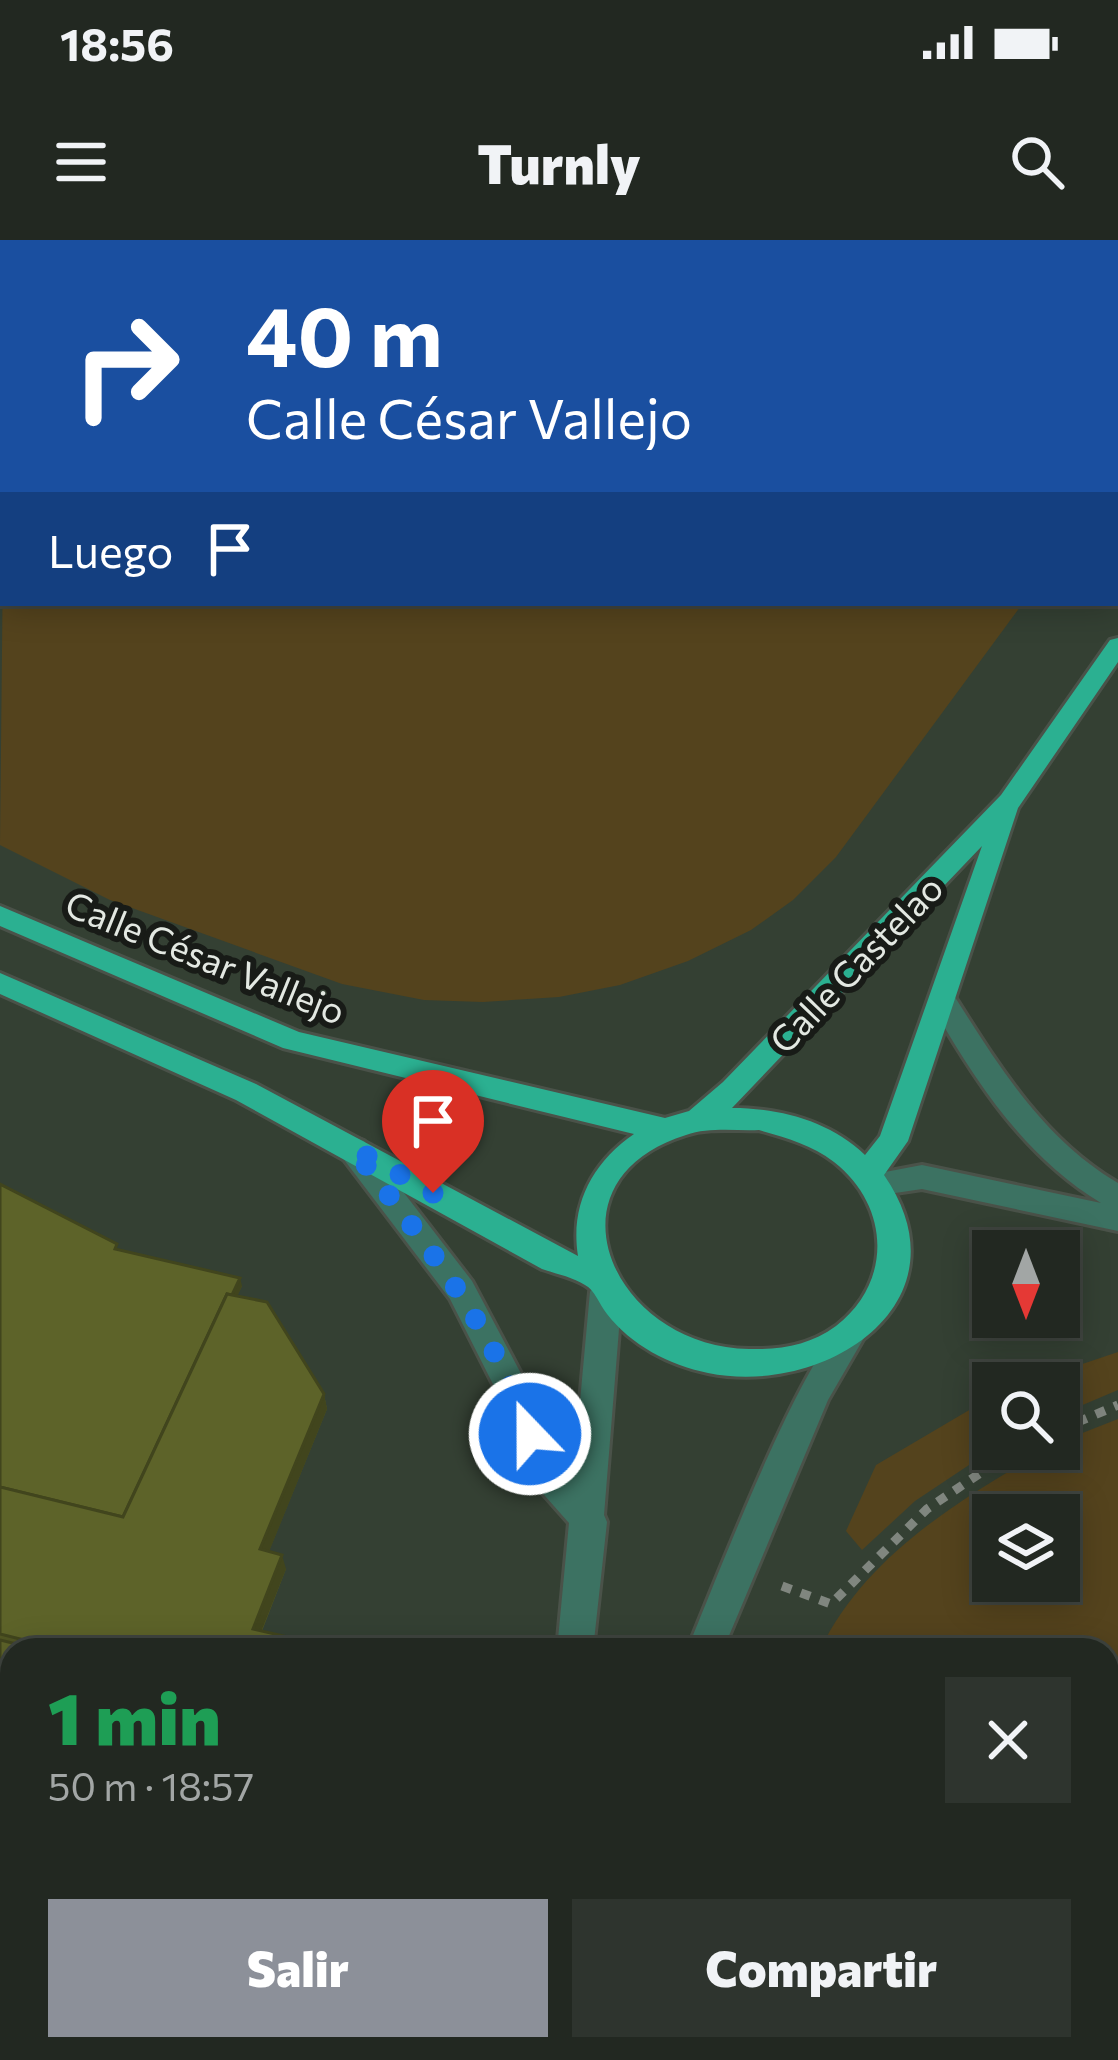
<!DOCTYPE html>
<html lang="es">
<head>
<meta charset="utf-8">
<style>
  :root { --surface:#222821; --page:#2e342e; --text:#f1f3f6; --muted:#a2a6a5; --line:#3f443f; --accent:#8c9099 }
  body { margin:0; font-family:Commissioner,sans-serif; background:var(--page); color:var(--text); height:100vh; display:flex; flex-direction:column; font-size:45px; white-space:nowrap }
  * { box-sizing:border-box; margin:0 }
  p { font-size:39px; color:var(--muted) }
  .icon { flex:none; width:66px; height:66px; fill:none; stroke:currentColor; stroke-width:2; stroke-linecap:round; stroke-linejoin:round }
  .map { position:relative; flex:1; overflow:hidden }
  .details { position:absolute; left:0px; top:1398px; width:1119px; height:423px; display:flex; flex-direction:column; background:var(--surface); border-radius:36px 36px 0 0; box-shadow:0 6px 30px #0003,0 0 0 3px var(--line) }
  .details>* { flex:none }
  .hud { position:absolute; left:0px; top:0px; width:1119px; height:366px; box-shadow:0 6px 30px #0003,0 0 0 3px var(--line); background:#1a4fa0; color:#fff; overflow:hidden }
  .needle { width:78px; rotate:180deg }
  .fabs { position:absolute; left:972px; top:990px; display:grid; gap:24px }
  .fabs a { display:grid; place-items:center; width:108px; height:108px; border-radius:0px; background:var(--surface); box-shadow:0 6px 30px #0003,0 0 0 3px var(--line); font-size:60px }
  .pin { position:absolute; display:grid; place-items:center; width:102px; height:102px; color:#fff; margin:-123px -51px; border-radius:50% 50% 50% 0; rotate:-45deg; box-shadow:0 0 12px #0007 }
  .pin .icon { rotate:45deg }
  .me { position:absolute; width:132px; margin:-66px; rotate:338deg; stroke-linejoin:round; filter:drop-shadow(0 0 9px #0008) }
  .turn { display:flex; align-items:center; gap:42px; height:252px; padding:0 48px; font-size:54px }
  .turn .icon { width:156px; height:156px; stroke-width:2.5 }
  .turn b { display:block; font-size:84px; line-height:102px }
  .then { display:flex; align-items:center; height:114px; padding:0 48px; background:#0003; gap:24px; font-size:45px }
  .round { display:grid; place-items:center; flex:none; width:126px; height:126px; border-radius:0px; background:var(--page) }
  .headline { display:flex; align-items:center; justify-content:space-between; height:204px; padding:0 48px }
  h1 { font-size:72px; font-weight:800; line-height:90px; color:#1e9e55 }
  .cta { display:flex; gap:24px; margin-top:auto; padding:24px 48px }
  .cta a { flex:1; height:138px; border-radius:0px; background:var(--accent); color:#fff; font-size:48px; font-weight:800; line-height:138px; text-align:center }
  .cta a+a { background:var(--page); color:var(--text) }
  .status { display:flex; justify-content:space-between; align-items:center; height:84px; padding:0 60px; background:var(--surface); direction:ltr }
  .status svg { height:33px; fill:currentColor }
  header { display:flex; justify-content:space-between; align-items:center; height:156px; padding:0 48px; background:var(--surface); font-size:54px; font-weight:800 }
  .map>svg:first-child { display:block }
  .built { fill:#344033; fill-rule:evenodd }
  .green { fill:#54431d; fill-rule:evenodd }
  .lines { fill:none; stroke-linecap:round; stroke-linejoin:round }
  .minor-casing { stroke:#4a5249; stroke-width:6 }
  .major-casing { stroke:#4a5249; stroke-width:6 }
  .path { stroke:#80867f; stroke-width:9; stroke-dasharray:10 10; stroke-linecap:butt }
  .minor { fill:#3c7262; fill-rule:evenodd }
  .major { fill:#2bb091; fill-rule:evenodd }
  .wall { fill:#505523 }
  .shaded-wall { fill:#41451d }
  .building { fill:#5d6329; stroke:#41451d; stroke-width:3 }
  .route { stroke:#1a73e8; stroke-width:21; stroke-dasharray:0 37.8 }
  .labels { text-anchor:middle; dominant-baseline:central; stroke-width:12; stroke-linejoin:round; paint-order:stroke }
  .street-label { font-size:36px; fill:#e3e8e2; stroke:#181b17 }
</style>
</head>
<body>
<div class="status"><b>18:56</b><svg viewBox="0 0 49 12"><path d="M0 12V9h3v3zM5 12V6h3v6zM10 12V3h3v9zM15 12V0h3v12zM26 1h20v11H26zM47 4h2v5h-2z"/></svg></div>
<header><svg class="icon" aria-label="menu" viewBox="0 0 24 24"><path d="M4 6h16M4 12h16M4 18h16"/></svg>Turnly<svg class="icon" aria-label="search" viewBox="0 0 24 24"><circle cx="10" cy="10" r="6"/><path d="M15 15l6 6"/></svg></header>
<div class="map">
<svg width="1118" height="1820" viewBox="0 0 1118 1820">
  <rect width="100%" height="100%" fill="#2d352c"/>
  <!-- built -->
  <path class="built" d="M 0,0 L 1118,0 L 1118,1820 L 0,1820 ZM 3,3 L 1116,3 L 1116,363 L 3,363 ZM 993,1011 L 1059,1011 L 1059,1077 L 993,1077 ZM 993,1143 L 1059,1143 L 1059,1209 L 993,1209 ZM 993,1275 L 1059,1275 L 1059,1341 L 993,1341 ZM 12,1410 L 1107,1410 L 1107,1809 L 12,1809 Z"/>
  <!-- green -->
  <g class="green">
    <path d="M 3,312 L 3,363 L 1023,363 L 836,617 L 793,660 L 751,690 L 688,721 L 620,745 L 559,757 L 483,762 L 424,760 L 342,744 L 110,660 L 0,605 Z"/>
    <path d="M 1118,1112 L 1118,1150 L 1059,1175 L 1059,1143 L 1026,1143 Z"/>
    <path d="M 993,1156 L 993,1209 L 915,1261 L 862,1310 L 846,1291 L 876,1225 Z"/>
    <path d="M 1118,1179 L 1118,1705 L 1107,1703 L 1107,1410 L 820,1410 C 865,1316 961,1258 1048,1209 L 1059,1209 L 1062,1201 ZM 993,1275 L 1059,1275 L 1059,1341 L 993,1341 Z"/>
    <path d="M 712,1809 L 1021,1809 L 1020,1820 L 709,1820 Z"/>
  </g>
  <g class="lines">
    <defs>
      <g id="minor">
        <rect x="977" y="0" width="18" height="3"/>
        <path d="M 1116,347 L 1118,348 L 1118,362 L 1116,361 Z"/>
        <path d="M 943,751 L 953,754 C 998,825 1043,899 1118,943 L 1118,991 L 922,949 L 875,956 L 864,952 L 860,944 L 864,936 L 922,925 L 1101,963 C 1023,916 974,839 929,761 Z"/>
        <path d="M 353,897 L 364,901 L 472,1041 L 535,1160 L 556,1219 L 573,1238 L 590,1052 L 595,1043 L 606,1039 L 617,1043 L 622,1052 L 604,1275 L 607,1282 L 593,1410 L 557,1410 L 569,1283 L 530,1239 L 502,1162 L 450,1059 L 342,917 L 338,909 L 342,901 Z"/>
        <path d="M 849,1082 L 860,1086 L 865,1096 L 828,1160 L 723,1410 L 687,1410 C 709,1358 809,1096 849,1082 Z"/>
        <path d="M 505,1809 L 588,1809 L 585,1820 L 503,1820 Z"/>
      </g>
      <path id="major" d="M 1118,398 L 1118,422 L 1018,568 L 908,901 L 884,935 C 971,1061 828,1157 708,1133 C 669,1125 631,1105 607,1074 C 599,1064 595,1050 585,1045 C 573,1037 556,1034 542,1029 L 236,860 L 0,754 L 0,733 L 256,844 L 578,1016 C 570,965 592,923 634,894 L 283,808 L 0,686 L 0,666 L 299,792 L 665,878 L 689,871 L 723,842 L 1001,555 L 1110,400 ZM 982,606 L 880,896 L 865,915 C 830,881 779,868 732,868 ZM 759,890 C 786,898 811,904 834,922 C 890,966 893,1042 836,1086 C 810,1105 781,1110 749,1109 C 613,1107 539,941 686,895 C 709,887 735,891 759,890 Z"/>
    </defs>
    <!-- minor casing -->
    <use href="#minor" class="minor-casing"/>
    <!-- major casing -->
    <use href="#major" class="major-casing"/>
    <!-- path -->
    <g class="path">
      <path d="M 1059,1190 L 1118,1165"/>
      <path d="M 782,1346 L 831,1364 L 927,1269 L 1016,1209"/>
    </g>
    <!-- minor -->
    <use href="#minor" class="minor"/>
    <!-- major -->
    <use href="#major" class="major"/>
  </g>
  <!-- wall -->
  <g class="wall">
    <path d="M 443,0 L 512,0 L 502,3 L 447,3 Z"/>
    <path d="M 513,0 L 814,0 L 814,3 L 512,3 Z"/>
    <path d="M 0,944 L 119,1010 L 242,1046 L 237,1056 L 324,1154 L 327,1169 L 269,1311 L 286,1329 L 262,1391 L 312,1410 L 12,1410 L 12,1809 L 167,1809 L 163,1820 L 0,1820 Z"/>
    <path d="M 1021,1809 L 1107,1809 L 1118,1820 L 1020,1820 Z"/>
  </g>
  <!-- shaded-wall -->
  <g class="shaded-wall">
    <path d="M 462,0 L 512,0 L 502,3 L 462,3 Z"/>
    <path d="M 240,1038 L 242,1046 L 129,1291 Z"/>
    <path d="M 324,1154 L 327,1169 L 264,1324 L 260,1309 Z"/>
    <path d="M 282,1315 L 286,1329 L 257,1402 L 253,1389 Z"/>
  </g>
  <!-- building -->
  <g class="building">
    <path d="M 0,0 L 116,0 L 119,3 L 3,3 L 3,37 L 0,34 Z"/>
    <path d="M 513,0 L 664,0 L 663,3 L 512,3 Z"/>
    <path d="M 703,0 L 809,0 L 808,3 L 731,3 Z"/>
    <path d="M 831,0 L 903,0 L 903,3 L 830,3 Z"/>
    <path d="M 1084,0 L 1118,0 L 1118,175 L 1116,178 L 1116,3 L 1083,3 Z"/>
    <path d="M 0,230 L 3,233 L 3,275 L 0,276 Z"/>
    <path d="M 0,944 L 117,1004 L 115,1009 L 240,1038 L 232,1055 L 227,1054 L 123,1277 L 0,1247 Z"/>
    <path d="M 227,1054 L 267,1062 L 324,1154 L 260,1309 L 282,1315 L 253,1389 L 310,1402 L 308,1410 L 64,1410 L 0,1394 L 0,1247 L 123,1277 Z"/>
    <path d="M 0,1400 L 41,1410 L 12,1410 L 12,1809 L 162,1809 L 158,1820 L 0,1820 Z"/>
    <path d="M 1107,1690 L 1118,1693 L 1118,1820 L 1058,1820 L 1027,1812 L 1027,1809 L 1107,1809 Z"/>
  </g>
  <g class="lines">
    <!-- route -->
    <path class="route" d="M 433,953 L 353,908 C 423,1000 492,1084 530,1194"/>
  </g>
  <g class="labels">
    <!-- street labels -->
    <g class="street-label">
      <text transform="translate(206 716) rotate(22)">Calle César Vallejo</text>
      <text transform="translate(855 723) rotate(-46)">Calle Castelao</text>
    </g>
  </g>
</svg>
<div class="fabs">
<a><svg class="needle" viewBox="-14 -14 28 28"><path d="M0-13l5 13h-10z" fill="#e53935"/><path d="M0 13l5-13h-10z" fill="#a2a6a5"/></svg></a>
<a><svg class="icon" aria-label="search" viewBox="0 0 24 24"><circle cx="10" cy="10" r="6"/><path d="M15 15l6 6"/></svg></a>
<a><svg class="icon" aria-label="layers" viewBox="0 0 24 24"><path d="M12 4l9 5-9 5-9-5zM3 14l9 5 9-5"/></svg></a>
</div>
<div class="pin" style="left:433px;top:953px;background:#d93025"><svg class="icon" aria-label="arrive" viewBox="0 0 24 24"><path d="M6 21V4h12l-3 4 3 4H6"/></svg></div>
<svg class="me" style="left:530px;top:1194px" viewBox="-20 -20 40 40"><circle r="17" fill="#1a73e8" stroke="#fff" stroke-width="3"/><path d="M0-11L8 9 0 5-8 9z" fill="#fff"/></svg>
<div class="hud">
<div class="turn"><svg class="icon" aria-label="right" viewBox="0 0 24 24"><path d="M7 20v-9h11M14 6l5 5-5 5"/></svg><div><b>40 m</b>Calle César Vallejo</div></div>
<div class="then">Luego<svg class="icon" aria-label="arrive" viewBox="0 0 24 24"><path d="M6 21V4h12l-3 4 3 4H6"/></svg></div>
</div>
<section class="details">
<div class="headline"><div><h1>1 min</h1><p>50 m · 18:57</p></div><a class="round"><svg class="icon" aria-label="close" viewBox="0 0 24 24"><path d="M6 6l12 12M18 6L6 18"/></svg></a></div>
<div class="cta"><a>Salir</a><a>Compartir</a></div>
</section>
</div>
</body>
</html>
